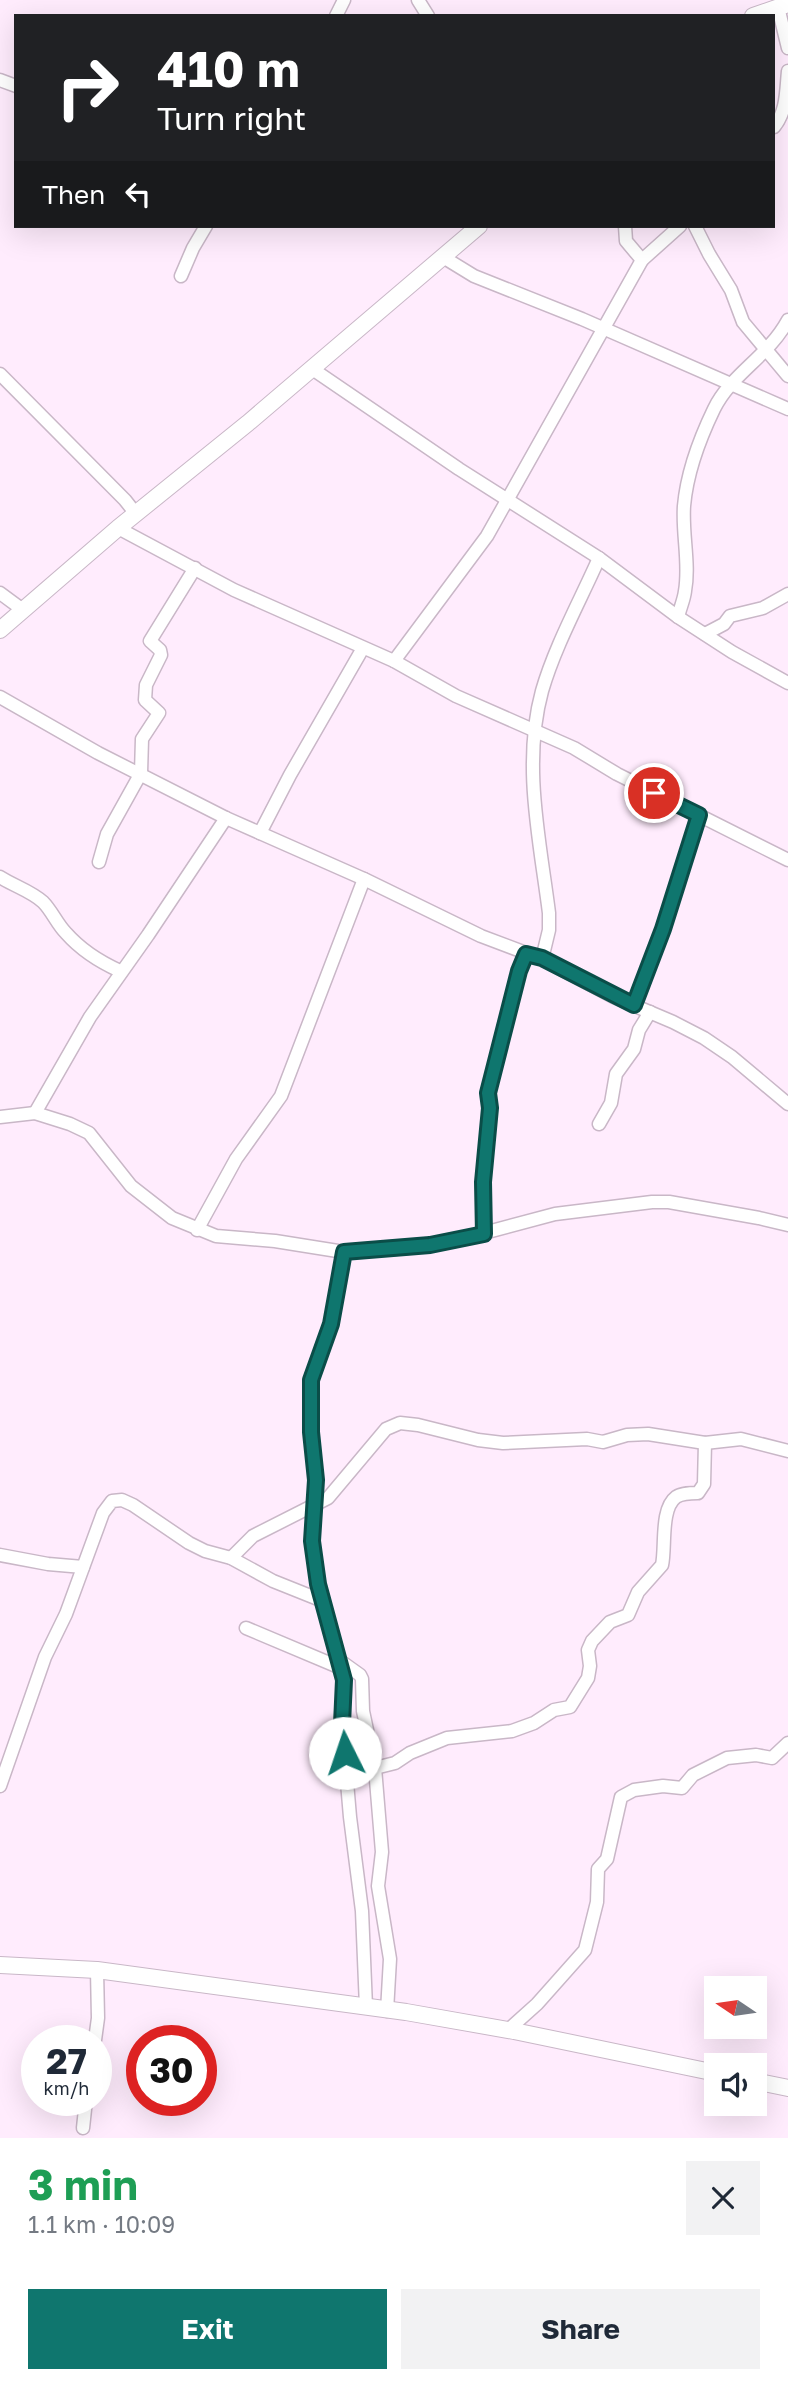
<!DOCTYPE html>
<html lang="en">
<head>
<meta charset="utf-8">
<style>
  :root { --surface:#fff; --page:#f2f2f3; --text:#1f2937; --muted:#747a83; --accent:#0f766e }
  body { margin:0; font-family:"Golos Text",sans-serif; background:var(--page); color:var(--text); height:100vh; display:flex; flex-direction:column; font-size:26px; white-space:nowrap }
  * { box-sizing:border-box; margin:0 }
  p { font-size:23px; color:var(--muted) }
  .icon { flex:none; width:38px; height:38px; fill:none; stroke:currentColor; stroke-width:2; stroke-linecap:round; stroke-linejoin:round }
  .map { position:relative; height:2138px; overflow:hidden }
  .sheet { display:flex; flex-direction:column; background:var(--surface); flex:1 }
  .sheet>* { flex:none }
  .banner { position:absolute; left:14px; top:14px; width:761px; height:214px; border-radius:0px; box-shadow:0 7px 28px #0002; background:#202124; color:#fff; overflow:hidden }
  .needle { width:46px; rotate:283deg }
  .buttons { position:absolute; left:704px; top:1976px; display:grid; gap:14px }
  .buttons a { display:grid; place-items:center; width:63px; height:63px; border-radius:0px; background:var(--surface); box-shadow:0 7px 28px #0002; font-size:35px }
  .speed { position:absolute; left:21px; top:2025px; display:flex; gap:14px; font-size:35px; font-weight:700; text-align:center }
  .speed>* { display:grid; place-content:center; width:91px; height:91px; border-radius:50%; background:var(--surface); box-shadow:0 7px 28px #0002; line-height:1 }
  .speed small { font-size:18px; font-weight:400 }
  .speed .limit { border:10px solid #d22; background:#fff; color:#111 }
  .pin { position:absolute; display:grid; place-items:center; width:60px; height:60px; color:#fff; margin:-30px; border:4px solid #fff; border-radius:50%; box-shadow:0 2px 7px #0007 }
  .me { position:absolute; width:77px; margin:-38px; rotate:356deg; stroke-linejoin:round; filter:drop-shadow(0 0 5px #0008) }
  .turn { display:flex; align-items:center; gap:24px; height:147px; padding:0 28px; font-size:32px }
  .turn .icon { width:91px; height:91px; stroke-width:2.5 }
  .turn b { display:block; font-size:49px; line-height:60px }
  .then { display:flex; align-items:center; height:66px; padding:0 28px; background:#0003; gap:14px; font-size:26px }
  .round { display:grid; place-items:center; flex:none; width:74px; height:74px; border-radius:0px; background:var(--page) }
  .overview { display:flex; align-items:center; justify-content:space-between; height:119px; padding:0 28px }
  h1 { font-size:42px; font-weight:700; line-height:52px; color:#1e9e55 }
  .primary-button { display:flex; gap:14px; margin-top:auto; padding:14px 28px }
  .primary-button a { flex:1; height:80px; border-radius:0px; background:var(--accent); color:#fff; font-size:28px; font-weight:700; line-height:80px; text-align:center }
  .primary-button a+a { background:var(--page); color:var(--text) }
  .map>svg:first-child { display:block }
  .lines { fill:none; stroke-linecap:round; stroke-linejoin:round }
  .minor-casing { stroke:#c9b7c7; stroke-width:15 }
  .major-casing { stroke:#c9b7c7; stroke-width:18 }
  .minor { stroke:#fff; stroke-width:12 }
  .major { stroke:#fff; stroke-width:16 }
  .route-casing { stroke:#0a4d48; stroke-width:18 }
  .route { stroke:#0f766e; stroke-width:12 }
</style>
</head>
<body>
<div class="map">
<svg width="788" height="2138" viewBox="0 0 788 2138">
  <rect width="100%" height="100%" fill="#ffecfd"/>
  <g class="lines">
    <defs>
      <g id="minor">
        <path d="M 418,0 L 428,16"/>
        <path d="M 778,7 L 788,48"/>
        <path d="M 336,16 L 344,0"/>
        <path d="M 0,80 L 16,86"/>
        <path d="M 774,127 C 787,111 786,91 788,71"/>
        <path d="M 625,226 L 626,241 L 642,260"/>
        <path d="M 695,226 L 709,254 L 731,290 L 743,322 L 788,376"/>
        <path d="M 443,257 L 474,276 L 582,319 L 788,409"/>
        <path d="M 181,276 L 193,248 L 206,226"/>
        <path d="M 311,368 L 459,469 L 599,558 L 678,617 L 732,652 L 788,683"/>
        <path d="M 0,374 L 125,500 L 136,514"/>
        <path d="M 118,528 L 234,590 L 394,661 L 456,696 L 574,748 L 617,774 L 788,860"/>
        <path d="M 0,593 L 23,610"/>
        <path d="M 678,617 C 680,608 684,600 685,591 C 690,564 682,534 684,506 C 687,472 699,440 714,409 C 731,374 768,357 788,320"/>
        <path d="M 705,634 L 724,624 L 730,616 L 763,608 L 788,594"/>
        <path d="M 394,661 L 487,536 L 642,260 L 680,226"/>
        <path d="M 0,697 L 98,753 L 226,818 L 364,879 L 481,936 L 542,959 L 614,997 L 673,1022 L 704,1038 L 732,1057 L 788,1104"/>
        <path d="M 260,833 L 290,775 L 363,648"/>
        <path d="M 99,862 L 107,834 L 141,773 L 142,739 L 159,713 L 145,700 L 146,685 L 161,655 L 160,650 L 150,641 L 195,568"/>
        <path d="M 0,877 C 14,886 31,891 43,902 C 52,911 57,924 66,933 C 81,950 100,962 120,971"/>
        <path d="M 542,959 L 549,930 L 549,913 C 540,841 522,764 542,691 C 555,646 580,601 599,558"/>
        <path d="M 634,1005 L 663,929 L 699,815"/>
        <path d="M 35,1113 L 90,1017 L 148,935 L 226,818"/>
        <path d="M 0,1117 L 35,1113 L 70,1124 L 89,1133 L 131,1186 L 172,1218 L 216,1236 L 275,1241 L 344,1252 L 406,1248 L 454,1241 L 555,1214 L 652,1202 L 669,1202 L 759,1218 L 788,1225"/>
        <path d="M 599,1124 L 611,1103 L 616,1074 L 634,1049 L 639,1030 L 650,1012"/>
        <path d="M 197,1230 L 236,1159 L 281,1096 L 364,879"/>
        <path d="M 484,1234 L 483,1182 L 490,1108 L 488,1093 L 519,971 L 526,954"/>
        <path d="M 344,1252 L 331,1324 L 311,1380 L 311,1432 L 316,1480 L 312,1541 L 319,1584 L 344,1680 L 342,1724 L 350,1817 L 362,1911 L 366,2007"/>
        <path d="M 0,1555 L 48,1564 L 83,1567"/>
        <path d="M 231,1558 L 253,1536 L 328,1498 L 386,1429 L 400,1423 L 418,1425 L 478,1440 L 503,1443 L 587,1439 L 603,1442 L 627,1435 L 648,1434 L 705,1443 L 741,1439 L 788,1451"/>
        <path d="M 246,1628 L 341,1668"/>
        <path d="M 339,1660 L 360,1675 L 362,1679 L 363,1711 L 375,1768 L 382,1852 L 378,1886 L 390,1959 L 387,2011"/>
        <path d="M 375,1768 L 395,1763 L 410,1753 L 447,1738 L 512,1731 L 534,1723 L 554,1710 L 570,1707 L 588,1678 L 590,1666 L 588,1650 L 592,1641 L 610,1622 L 628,1615 L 638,1592 L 662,1565 C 666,1547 660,1509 676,1497 C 682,1493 691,1493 698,1493 L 704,1484 L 705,1443"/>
        <path d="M 0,1786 L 45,1657 L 66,1614 L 103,1513 L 112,1501 L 122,1500 L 133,1505 L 189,1543 L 205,1551 L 231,1558 L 273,1581 L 323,1601"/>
        <path d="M 508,2030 L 537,2004 L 585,1950 L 597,1902 L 598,1869 L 607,1859 L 621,1797 L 634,1790 L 663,1786 L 682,1788 L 693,1775 L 727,1758 L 756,1755 L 772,1758 L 788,1743"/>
        <path d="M 95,2040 L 98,2018 L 97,1970"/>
        <path d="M 83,2128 L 86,2100"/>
      </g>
      <g id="major">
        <path d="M 753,16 L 788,4"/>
        <path d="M 0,630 L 118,528 L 248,423 L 479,226"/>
        <path d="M 0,1965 L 97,1970 L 406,2012 L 514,2031 L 716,2073"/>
        <path d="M 754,2081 L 788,2088"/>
      </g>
    </defs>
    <!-- minor casing -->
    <use href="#minor" class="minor-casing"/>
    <!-- major casing -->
    <use href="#major" class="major-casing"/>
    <!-- minor -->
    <use href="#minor" class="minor"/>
    <!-- major -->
    <use href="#major" class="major"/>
  </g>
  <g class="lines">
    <defs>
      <path id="route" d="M 345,1753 L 342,1724 L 344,1680 L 318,1584 L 312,1541 L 316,1480 L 311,1432 L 311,1380 L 331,1324 L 344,1252 L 430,1245 L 484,1234 L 483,1182 L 490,1108 L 488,1093 L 519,971 L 526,954 L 542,958 L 634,1005 L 663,929 L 699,815 L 654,793"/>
    </defs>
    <!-- route casing -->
    <use href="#route" class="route-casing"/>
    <!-- route -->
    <use href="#route" class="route"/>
  </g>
</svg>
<div class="buttons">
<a><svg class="needle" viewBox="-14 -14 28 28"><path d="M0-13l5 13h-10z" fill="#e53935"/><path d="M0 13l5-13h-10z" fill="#747a83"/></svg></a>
<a><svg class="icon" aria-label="sound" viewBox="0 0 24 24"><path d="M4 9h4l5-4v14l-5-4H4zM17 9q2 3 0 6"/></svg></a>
</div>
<div class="speed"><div>27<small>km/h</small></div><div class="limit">30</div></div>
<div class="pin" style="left:654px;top:793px;background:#d93025"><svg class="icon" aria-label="arrive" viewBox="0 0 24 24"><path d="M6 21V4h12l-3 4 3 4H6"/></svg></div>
<svg class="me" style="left:345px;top:1753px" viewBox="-20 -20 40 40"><circle r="19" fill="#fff"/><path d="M0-13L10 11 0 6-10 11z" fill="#0f766e"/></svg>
<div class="banner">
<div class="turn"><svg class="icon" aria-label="right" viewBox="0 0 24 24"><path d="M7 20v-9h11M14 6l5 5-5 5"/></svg><div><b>410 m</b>Turn right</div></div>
<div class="then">Then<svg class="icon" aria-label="left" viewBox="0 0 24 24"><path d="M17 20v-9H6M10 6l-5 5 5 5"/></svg></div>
</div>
</div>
<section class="sheet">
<div class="overview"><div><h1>3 min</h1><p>1.1 km · 10:09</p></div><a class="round"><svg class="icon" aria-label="close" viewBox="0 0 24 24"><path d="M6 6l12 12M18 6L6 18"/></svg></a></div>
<div class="primary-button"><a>Exit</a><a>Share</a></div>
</section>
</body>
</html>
